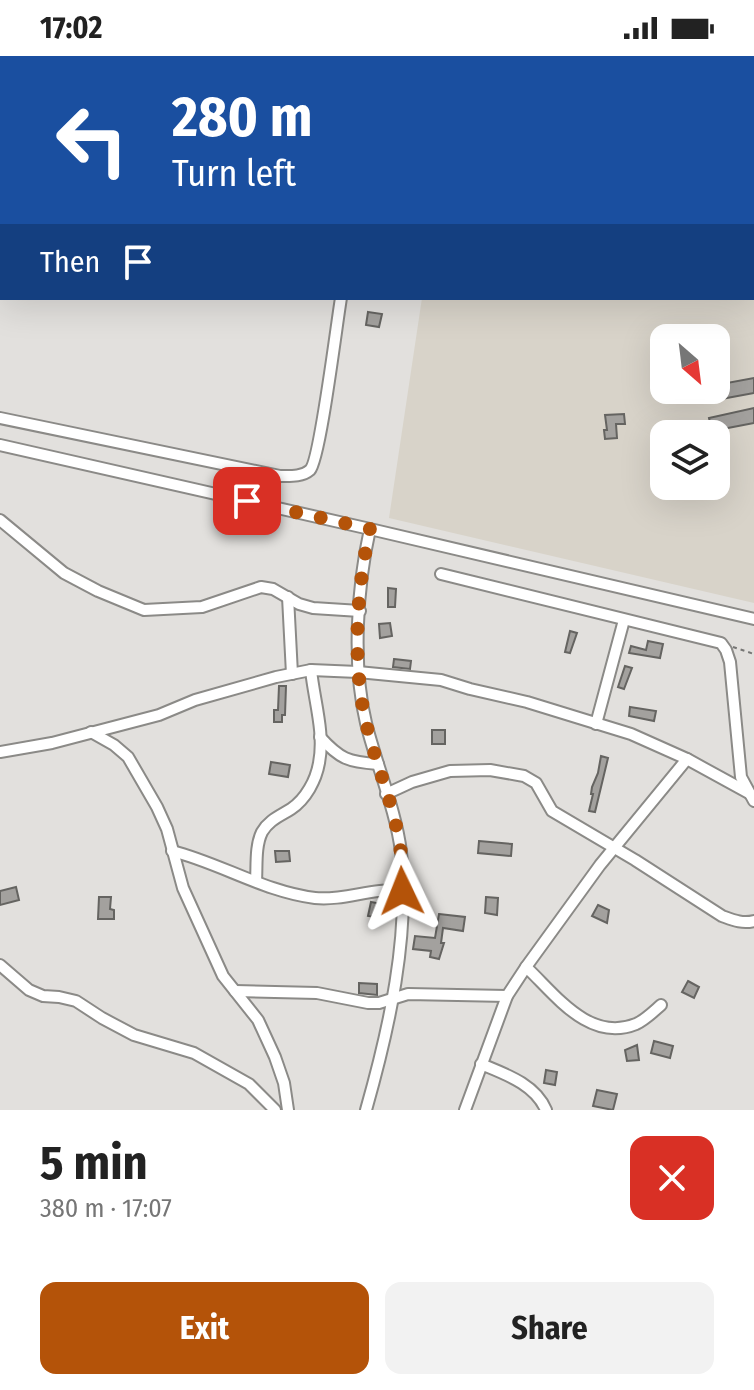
<!DOCTYPE html>
<html lang="en">
<head>
<meta charset="utf-8">
<style>
  :root { --surface:#fff; --page:#f2f2f2; --text:#222; --muted:#767676; --accent:#b45309 }
  body { margin:0; font-family:"Fira Sans Condensed",sans-serif; background:var(--page); color:var(--text); height:100vh; display:flex; flex-direction:column; font-size:30px; white-space:nowrap }
  * { box-sizing:border-box; margin:0 }
  p { font-size:26px; color:var(--muted) }
  .icon { flex:none; width:44px; height:44px; fill:none; stroke:currentColor; stroke-width:2; stroke-linecap:round; stroke-linejoin:round }
  .map { position:relative; height:1054px; overflow:hidden }
  .sheet { display:flex; flex-direction:column; background:var(--surface); flex:1 }
  .sheet>* { flex:none }
  .top-card { position:absolute; left:0px; top:0px; width:754px; height:244px; box-shadow:0 8px 32px #0002; background:#1a4fa0; color:#fff; overflow:hidden }
  .needle { width:52px; rotate:152deg }
  .tools { position:absolute; left:650px; top:268px; display:grid; gap:16px }
  .tools a { display:grid; place-items:center; width:80px; height:80px; border-radius:16px; background:var(--surface); box-shadow:0 8px 32px #0002; font-size:40px }
  .pin { position:absolute; display:grid; place-items:center; width:68px; height:68px; color:#fff; margin:-34px; border-radius:16px; box-shadow:0 4px 12px #0006 }
  .me { position:absolute; width:88px; margin:-44px; rotate:358deg; stroke-linejoin:round; filter:drop-shadow(0 0 6px #0008) }
  .turn { display:flex; align-items:center; gap:28px; height:168px; padding:0 40px; font-size:36px }
  .turn .icon { width:104px; height:104px; stroke-width:2.5 }
  .turn b { display:block; font-size:56px; line-height:68px }
  .then { display:flex; align-items:center; height:76px; padding:0 40px; background:#0003; gap:16px; font-size:30px }
  .round { display:grid; place-items:center; flex:none; width:84px; height:84px; border-radius:16px; background:var(--page) }
  .head { display:flex; align-items:center; justify-content:space-between; height:136px; padding:0 40px }
  h1 { font-size:48px; font-weight:700; line-height:60px }
  .cta { display:flex; gap:16px; margin-top:auto; padding:16px 40px }
  .cta a { flex:1; height:92px; border-radius:16px; background:var(--accent); color:#fff; font-size:32px; font-weight:700; line-height:92px; text-align:center }
  .cta a+a { background:var(--page); color:var(--text) }
  .status { display:flex; justify-content:space-between; align-items:center; height:56px; padding:0 40px; background:var(--surface); direction:ltr }
  .status svg { height:22px; fill:currentColor }
  .map>svg:first-child { display:block }
  .built { fill:#d8d3c9; fill-rule:evenodd }
  .building { fill:#a3a19e; stroke:#656461; stroke-width:2 }
  .lines { fill:none; stroke-linecap:round; stroke-linejoin:round }
  .street-casing { stroke:#8b8a87; stroke-width:14 }
  .path { stroke:#767674; stroke-width:2; stroke-dasharray:4 4; stroke-linecap:butt }
  .street { stroke:#fff; stroke-width:10 }
  .route { stroke:#b45309; stroke-width:14; stroke-dasharray:0 25.2 }
</style>
</head>
<body>
<div class="status"><b>17:02</b><svg viewBox="0 0 49 12"><path d="M0 12V9h3v3zM5 12V6h3v6zM10 12V3h3v9zM15 12V0h3v12zM26 1h20v11H26zM47 4h2v5h-2z"/></svg></div>
<div class="map">
<svg width="754" height="1054" viewBox="0 0 754 1054">
  <rect width="100%" height="100%" fill="#e2e0dd"/>
  <!-- built -->
  <path class="built" d="M 457,0 L 754,0 L 754,547 L 389,462 L 422,242 L 752,242 L 752,2 L 457,2 ZM 664,282 L 716,282 L 716,334 L 664,334 ZM 664,378 L 716,378 L 716,430 L 664,430 Z"/>
  <!-- building -->
  <g class="building">
    <path d="M 368,256 L 382,258 L 379,271 L 366,269 Z"/>
    <path d="M 664,287 L 664,305 L 658,306 L 654,289 Z"/>
    <path d="M 754,322 L 754,337 L 705,346 L 703,334 L 716,334 L 716,329 Z"/>
    <path d="M 754,352 L 754,367 L 712,375 L 709,362 Z"/>
    <path d="M 624,358 L 625,368 L 616,368 L 617,382 L 605,383 L 604,374 L 607,374 L 605,359 Z"/>
    <path d="M 388,532 L 396,533 L 395,551 L 388,551 Z"/>
    <path d="M 390,567 L 392,580 L 380,582 L 379,568 Z"/>
    <path d="M 570,575 L 577,577 L 570,597 L 565,596 Z"/>
    <path d="M 648,585 L 663,588 L 660,602 L 629,597 L 631,590 L 646,594 Z"/>
    <path d="M 394,603 L 411,605 L 410,613 L 393,611 Z"/>
    <path d="M 625,610 L 632,612 L 624,633 L 618,631 Z"/>
    <path d="M 279,630 L 286,630 L 285,659 L 282,659 L 282,666 L 274,666 L 274,654 L 278,654 Z"/>
    <path d="M 630,651 L 656,655 L 654,665 L 629,660 Z"/>
    <rect x="432" y="674" width="13" height="14"/>
    <path d="M 601,700 L 608,702 L 595,756 L 589,755 L 593,738 L 591,738 L 592,731 L 598,717 Z"/>
    <path d="M 271,706 L 290,709 L 288,721 L 269,718 Z"/>
    <path d="M 479,785 L 512,788 L 511,800 L 478,797 Z"/>
    <path d="M 275,795 L 289,795 L 290,805 L 276,806 Z"/>
    <path d="M 16,831 L 19,844 L 0,849 L 0,835 Z"/>
    <path d="M 99,841 L 111,841 L 110,853 L 114,854 L 114,863 L 98,863 Z"/>
    <path d="M 486,841 L 498,842 L 497,859 L 485,857 Z"/>
    <path d="M 371,846 L 382,848 L 381,854 L 384,855 L 383,862 L 368,860 Z"/>
    <path d="M 598,849 L 609,854 L 607,867 L 592,860 Z"/>
    <path d="M 439,858 L 465,861 L 463,875 L 443,872 L 441,887 L 444,887 L 439,903 L 430,901 L 431,895 L 413,893 L 415,880 L 435,882 Z"/>
    <path d="M 688,925 L 699,931 L 694,942 L 682,936 Z"/>
    <path d="M 359,927 L 377,928 L 377,939 L 359,937 Z"/>
    <path d="M 654,985 L 673,990 L 670,1002 L 651,997 Z"/>
    <path d="M 637,989 L 639,1004 L 627,1005 L 625,994 Z"/>
    <path d="M 546,1014 L 557,1016 L 555,1029 L 544,1027 Z"/>
    <path d="M 597,1034 L 617,1038 L 613,1054 L 593,1050 Z"/>
  </g>
  <g class="lines">
    <defs>
      <g id="street">
        <path d="M 15,2 L 20,0"/>
        <path d="M 374,2 L 374,0"/>
        <path d="M 0,8 L 2,7"/>
        <path d="M 0,362 L 280,420 C 290,420 302,421 310,414 C 320,404 337,265 341,242"/>
        <path d="M 0,389 L 370,473 L 754,563"/>
        <path d="M 0,464 L 64,517 L 98,535 L 144,554 L 202,551 L 261,531 L 273,533 L 299,548 L 313,552 L 360,555"/>
        <path d="M 441,518 L 721,587 L 726,594 L 730,606 L 741,721 L 754,745"/>
        <path d="M 288,541 L 292,618"/>
        <path d="M 596,668 L 624,564"/>
        <path d="M 91,676 L 114,689 L 128,701 L 157,751 L 167,773 L 183,832 L 223,920 L 258,964 L 275,1001 L 284,1027 L 288,1054"/>
        <path d="M 320,681 C 340,703 348,706 378,708"/>
        <path d="M 0,696 L 52,687 L 159,659 L 195,644 L 276,621 L 311,614 L 358,616 L 441,624 L 470,633 L 527,646 L 631,678 L 687,703 L 749,737"/>
        <path d="M 386,738 L 412,726 L 450,715 L 490,714 L 524,720 L 536,727 L 552,755 L 635,804 L 722,860 C 733,864 742,868 754,865"/>
        <path d="M 172,795 C 220,807 265,836 315,842 C 345,845 373,831 402,835"/>
        <path d="M 256,825 C 257,810 255,790 262,776 C 269,764 280,760 291,753 C 306,743 316,724 319,707 C 325,677 314,644 311,614"/>
        <path d="M 0,909 L 29,934 L 43,940 L 59,941 L 76,945 L 102,962 L 134,979 L 194,997 L 249,1028 L 275,1054"/>
        <path d="M 526,911 C 555,938 589,987 636,968 C 645,964 653,956 661,949"/>
        <path d="M 235,935 L 317,937 L 368,947 L 379,947 L 408,938 L 507,940"/>
        <path d="M 481,1008 C 505,1018 535,1028 546,1054"/>
        <path d="M 366,1054 C 389,973 410,880 401,796 C 396,754 376,708 366,667 C 352,609 357,531 370,473"/>
        <path d="M 465,1054 L 507,940 L 526,911 L 600,809 L 687,703"/>
      </g>
    </defs>
    <!-- street casing -->
    <use href="#street" class="street-casing"/>
    <!-- path -->
    <path class="path" d="M 733,591 L 754,598"/>
    <!-- street -->
    <use href="#street" class="street"/>
  </g>
  <g class="lines">
    <!-- route -->
    <path class="route" d="M 247,445 L 370,473 C 357,532 352,603 365,662 C 373,700 389,736 397,774 C 402,794 402,814 402,835"/>
  </g>
</svg>
<div class="tools">
<a><svg class="needle" viewBox="-14 -14 28 28"><path d="M0-13l5 13h-10z" fill="#e53935"/><path d="M0 13l5-13h-10z" fill="#767676"/></svg></a>
<a><svg class="icon" aria-label="layers" viewBox="0 0 24 24"><path d="M12 4l9 5-9 5-9-5zM3 14l9 5 9-5"/></svg></a>
</div>
<div class="pin" style="left:247px;top:445px;background:#d93025"><svg class="icon" aria-label="arrive" viewBox="0 0 24 24"><path d="M6 21V4h12l-3 4 3 4H6"/></svg></div>
<svg class="me" style="left:402px;top:835px" viewBox="-20 -20 40 40"><path d="M0-17L14 15 0 8-14 15z" fill="#b45309" stroke="#fff" stroke-width="4"/></svg>
<div class="top-card">
<div class="turn"><svg class="icon" aria-label="left" viewBox="0 0 24 24"><path d="M17 20v-9H6M10 6l-5 5 5 5"/></svg><div><b>280 m</b>Turn left</div></div>
<div class="then">Then<svg class="icon" aria-label="arrive" viewBox="0 0 24 24"><path d="M6 21V4h12l-3 4 3 4H6"/></svg></div>
</div>
</div>
<section class="sheet">
<div class="head"><div><h1>5 min</h1><p>380 m · 17:07</p></div><a class="round" style="background:#d93025;color:#fff"><svg class="icon" aria-label="close" viewBox="0 0 24 24"><path d="M6 6l12 12M18 6L6 18"/></svg></a></div>
<div class="cta"><a>Exit</a><a>Share</a></div>
</section>
</body>
</html>
